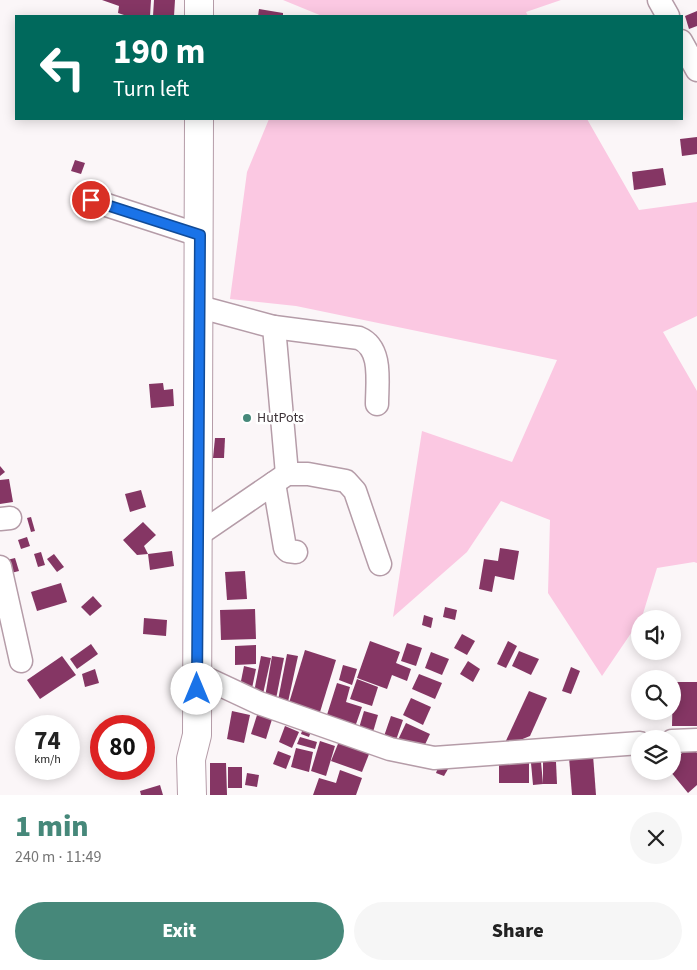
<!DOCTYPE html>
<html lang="en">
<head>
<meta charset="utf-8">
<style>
  :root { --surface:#fff; --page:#f6f6f6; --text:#222; --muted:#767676; --accent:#46887a }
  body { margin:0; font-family:"Source Sans 3",sans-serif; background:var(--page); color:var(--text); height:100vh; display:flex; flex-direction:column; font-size:19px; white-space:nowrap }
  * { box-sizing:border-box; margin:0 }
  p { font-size:16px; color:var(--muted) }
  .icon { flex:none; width:28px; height:28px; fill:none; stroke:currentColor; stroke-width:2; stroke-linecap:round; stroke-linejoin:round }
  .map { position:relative; height:795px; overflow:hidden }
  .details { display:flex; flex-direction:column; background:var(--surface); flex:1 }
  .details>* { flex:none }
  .hud { position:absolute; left:15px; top:15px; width:668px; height:105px; border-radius:0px; box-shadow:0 2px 12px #0003; background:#00695c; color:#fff; overflow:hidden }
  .buttons { position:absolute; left:631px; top:610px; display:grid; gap:10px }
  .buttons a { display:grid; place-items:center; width:50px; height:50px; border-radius:50%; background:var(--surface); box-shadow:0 2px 12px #0003; font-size:25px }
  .speed { position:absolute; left:15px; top:715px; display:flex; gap:10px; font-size:25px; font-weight:700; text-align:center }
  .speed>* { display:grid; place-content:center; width:65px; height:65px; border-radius:50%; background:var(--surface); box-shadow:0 2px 12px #0003; line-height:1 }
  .speed small { font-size:12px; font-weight:400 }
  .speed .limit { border:8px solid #d22; background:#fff; color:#111 }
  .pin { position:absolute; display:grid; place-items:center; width:42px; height:42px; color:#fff; margin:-21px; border:2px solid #fff; border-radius:50%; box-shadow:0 1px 5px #0007 }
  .me { position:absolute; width:55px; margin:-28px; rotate:0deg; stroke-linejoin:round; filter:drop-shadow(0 0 4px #0008) }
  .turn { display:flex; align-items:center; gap:18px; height:105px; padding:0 15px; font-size:22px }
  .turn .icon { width:65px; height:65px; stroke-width:2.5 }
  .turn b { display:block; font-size:35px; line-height:42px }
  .round { display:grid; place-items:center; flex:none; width:52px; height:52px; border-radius:26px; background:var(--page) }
  .summary { display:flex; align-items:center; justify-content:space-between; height:85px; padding:0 15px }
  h1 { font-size:30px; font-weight:800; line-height:38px; color:var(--accent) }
  .cta { display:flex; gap:10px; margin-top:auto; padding:10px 15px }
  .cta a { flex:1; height:58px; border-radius:30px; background:var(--accent); color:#fff; font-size:20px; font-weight:800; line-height:58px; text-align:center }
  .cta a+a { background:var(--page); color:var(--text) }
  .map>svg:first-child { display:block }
  .green { fill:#fbc8e2 }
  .building { fill:#853664 }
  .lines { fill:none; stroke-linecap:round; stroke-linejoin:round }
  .minor-casing { stroke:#b59ca8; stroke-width:25 }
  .highway-casing { stroke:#b59ca8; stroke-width:30 }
  .minor { stroke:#fff; stroke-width:22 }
  .highway { stroke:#fff; stroke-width:28 }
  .route-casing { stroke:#114b97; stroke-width:12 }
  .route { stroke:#1a73e8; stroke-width:9 }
  .poi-dot { fill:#46887a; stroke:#fff; stroke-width:2 }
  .labels { text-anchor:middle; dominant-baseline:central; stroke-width:5; stroke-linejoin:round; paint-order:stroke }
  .poi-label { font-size:14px; fill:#3d3338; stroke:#fff; text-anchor:start }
</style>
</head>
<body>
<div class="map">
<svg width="697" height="795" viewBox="0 0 697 795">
  <rect width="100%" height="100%" fill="#fbf6f8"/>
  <!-- green -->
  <g class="green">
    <path d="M 283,0 L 561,0 L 526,12 L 528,16 L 322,16 Z"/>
    <path d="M 269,119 L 587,119 L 639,210 L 697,202 L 697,316 L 663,332 L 697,391 L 697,563 L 694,562 L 657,568 L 642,617 L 602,676 L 548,593 L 550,520 L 501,501 L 467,552 L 393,617 L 422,431 L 512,462 L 557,360 L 296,306 L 230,299 L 247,172 Z"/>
  </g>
  <!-- building -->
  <g class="building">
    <path d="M 102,0 L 151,0 L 150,16 L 127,16 L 118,13 L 119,6 Z"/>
    <path d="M 154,0 L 175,0 L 174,16 L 153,16 Z"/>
    <path d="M 259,9 L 283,13 L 283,16 L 258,16 Z"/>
    <path d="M 697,11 L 697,26 L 689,29 L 685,16 Z"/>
    <path d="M 697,137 L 697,154 L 682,156 L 680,139 Z"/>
    <path d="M 75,160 L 85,163 L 81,174 L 71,171 Z"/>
    <path d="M 663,168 L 666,185 L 634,190 L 632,172 Z"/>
    <path d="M 163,383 L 164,390 L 173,389 L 174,406 L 151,408 L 149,384 Z"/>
    <path d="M 215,438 L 225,438 L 224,458 L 213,458 Z"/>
    <path d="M 0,466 L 5,472 L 0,476 Z"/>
    <path d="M 9,479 L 13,502 L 0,504 L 0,480 Z"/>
    <path d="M 141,490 L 146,507 L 130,512 L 125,494 Z"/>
    <path d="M 31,517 L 35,531 L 31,532 L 27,518 Z"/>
    <path d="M 143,522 L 156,535 L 144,546 L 148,554 L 137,555 L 123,540 Z"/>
    <path d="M 27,537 L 30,546 L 21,549 L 18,540 Z"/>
    <path d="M 500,548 L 519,551 L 514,580 L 495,576 L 492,592 L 479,589 L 484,559 L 498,561 Z"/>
    <path d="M 172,551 L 174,566 L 150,570 L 148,554 Z"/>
    <path d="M 41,552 L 45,565 L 38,567 L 34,554 Z"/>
    <path d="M 54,554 L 64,567 L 57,572 L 47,559 Z"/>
    <path d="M 15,558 L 19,571 L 11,573 L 7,560 Z"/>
    <path d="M 245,571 L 247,599 L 227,600 L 225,572 Z"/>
    <path d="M 61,583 L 67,602 L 37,611 L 31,592 Z"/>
    <path d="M 93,596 L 102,606 L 90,616 L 81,607 Z"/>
    <path d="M 445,607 L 457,610 L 455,620 L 443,617 Z"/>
    <path d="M 255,609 L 256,639 L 221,640 L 220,610 Z"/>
    <path d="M 424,615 L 433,618 L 431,628 L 422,625 Z"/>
    <path d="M 144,618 L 167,620 L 166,636 L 143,634 Z"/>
    <path d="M 462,634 L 475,641 L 467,655 L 454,648 Z"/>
    <path d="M 370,641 L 400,652 L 396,663 L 411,669 L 407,681 L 392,675 L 387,689 L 357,678 Z"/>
    <path d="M 508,641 L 517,646 L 506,668 L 497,664 Z"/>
    <path d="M 407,643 L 422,648 L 416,666 L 401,661 Z"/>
    <path d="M 91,644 L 98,654 L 77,669 L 70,659 Z"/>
    <path d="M 256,645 L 256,664 L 235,665 L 235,646 Z"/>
    <path d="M 305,650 L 336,660 L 320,712 L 289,703 Z"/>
    <path d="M 519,651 L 539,659 L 531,675 L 512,666 Z"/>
    <path d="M 431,652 L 449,659 L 442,675 L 425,668 Z"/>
    <path d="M 287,654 L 298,656 L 288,702 L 278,700 Z"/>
    <path d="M 62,656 L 76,675 L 40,699 L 27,680 Z"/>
    <path d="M 261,656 L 271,658 L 263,694 L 254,692 Z"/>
    <path d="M 272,656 L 284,658 L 276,699 L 265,697 Z"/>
    <path d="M 468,661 L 480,669 L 473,682 L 460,674 Z"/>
    <path d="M 343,665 L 357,669 L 352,685 L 339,680 Z"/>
    <path d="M 244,666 L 256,669 L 251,693 L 239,691 Z"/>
    <path d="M 571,667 L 580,671 L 571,694 L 562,691 Z"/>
    <path d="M 95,669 L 99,683 L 85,687 L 82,674 Z"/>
    <path d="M 419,674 L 442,683 L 435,699 L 412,689 Z"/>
    <path d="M 357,679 L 378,687 L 372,706 L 350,699 Z"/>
    <path d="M 673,682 L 697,682 L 697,726 L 672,726 Z"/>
    <path d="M 337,683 L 350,687 L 346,702 L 362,707 L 355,727 L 326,718 Z"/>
    <path d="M 529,691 L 547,698 L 530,736 L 503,747 Z"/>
    <path d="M 411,698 L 431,707 L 423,725 L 403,715 Z"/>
    <path d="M 232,711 L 250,715 L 244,743 L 227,739 Z"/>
    <path d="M 364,711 L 378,715 L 373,732 L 359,728 Z"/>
    <path d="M 258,712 L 273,716 L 266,739 L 251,734 Z"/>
    <path d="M 391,716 L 403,720 L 395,743 L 383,739 Z"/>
    <path d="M 305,722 L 313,725 L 309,737 L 301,734 Z"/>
    <path d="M 406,723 L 430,734 L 421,753 L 397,742 Z"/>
    <path d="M 285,726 L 299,732 L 292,748 L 279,742 Z"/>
    <path d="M 342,734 L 373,744 L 362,772 L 331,761 Z"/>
    <path d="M 300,737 L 317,742 L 315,749 L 297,744 Z"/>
    <path d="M 320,741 L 335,746 L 326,776 L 311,771 Z"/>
    <path d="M 691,746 L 697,753 L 697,785 L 688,793 L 670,771 L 672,771 L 672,761 Z"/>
    <path d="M 296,748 L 313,752 L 309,772 L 291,767 Z"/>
    <path d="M 278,751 L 291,756 L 286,769 L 273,764 Z"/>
    <path d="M 593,755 L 596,795 L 572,795 L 569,757 Z"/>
    <path d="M 541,762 L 543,784 L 533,785 L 531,763 Z"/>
    <path d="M 543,762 L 556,762 L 557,784 L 543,784 Z"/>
    <path d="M 210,763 L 226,763 L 227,795 L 210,795 Z"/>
    <rect x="499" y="763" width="30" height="20"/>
    <path d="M 439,765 L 448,769 L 444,776 L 436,773 Z"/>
    <rect x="228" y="767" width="14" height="21"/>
    <path d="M 340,770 L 362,778 L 356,795 L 313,795 L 319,778 L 336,783 Z"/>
    <path d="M 247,773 L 259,775 L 257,787 L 245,785 Z"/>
    <path d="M 160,785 L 163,795 L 141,795 L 140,791 Z"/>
  </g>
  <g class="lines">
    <defs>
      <g id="minor">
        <path d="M 659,0 L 668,16"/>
        <path d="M 681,41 L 697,70"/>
        <path d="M 91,200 L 199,235"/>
        <path d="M 200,307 L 274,327 L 287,474"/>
        <path d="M 274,327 L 359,338 C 383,348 377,382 377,404"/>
        <path d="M 274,483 L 285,548 L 288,551 L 296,552"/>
        <path d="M 0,519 L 10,518"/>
        <path d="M 198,535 L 287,474 L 308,474 L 346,481 L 355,491 L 380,564"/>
        <path d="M 0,567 L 21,661"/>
        <path d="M 197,674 L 259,703 L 390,749 L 434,758 L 640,743"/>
        <path d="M 672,741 L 697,740"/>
      </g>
      <g id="highway">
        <path d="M 199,0 L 199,16"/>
        <path d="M 192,795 L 191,759 L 197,735 L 199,119"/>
      </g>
    </defs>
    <!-- minor casing -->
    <use href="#minor" class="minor-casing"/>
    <!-- highway casing -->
    <use href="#highway" class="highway-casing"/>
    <!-- minor -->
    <use href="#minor" class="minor"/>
    <!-- highway -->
    <use href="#highway" class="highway"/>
  </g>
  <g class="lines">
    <defs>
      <path id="route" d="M 91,200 L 200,235 L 197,689"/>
    </defs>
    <!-- route casing -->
    <use href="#route" class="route-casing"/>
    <!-- route -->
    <use href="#route" class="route"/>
  </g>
  <!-- markers -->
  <circle class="poi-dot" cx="247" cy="418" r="5"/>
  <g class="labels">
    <!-- poi labels -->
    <g class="poi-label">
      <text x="257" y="418">HutPots</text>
    </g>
  </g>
</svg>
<div class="buttons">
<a><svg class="icon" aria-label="sound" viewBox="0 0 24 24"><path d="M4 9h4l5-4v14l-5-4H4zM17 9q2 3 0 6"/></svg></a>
<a><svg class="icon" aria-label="search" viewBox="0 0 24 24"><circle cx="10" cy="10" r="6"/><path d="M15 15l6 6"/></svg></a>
<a><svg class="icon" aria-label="layers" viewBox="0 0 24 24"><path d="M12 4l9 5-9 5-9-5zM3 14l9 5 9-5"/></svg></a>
</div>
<div class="speed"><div>74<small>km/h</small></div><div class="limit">80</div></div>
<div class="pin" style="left:91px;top:200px;background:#d93025"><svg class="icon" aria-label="arrive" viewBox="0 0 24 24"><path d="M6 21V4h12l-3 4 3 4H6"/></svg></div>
<svg class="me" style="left:197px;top:689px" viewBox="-20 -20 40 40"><circle r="19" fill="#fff"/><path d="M0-13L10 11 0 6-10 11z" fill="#1a73e8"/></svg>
<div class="hud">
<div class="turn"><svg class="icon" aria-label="left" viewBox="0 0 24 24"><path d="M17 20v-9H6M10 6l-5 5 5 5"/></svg><div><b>190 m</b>Turn left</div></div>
</div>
</div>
<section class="details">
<div class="summary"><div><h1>1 min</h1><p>240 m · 11:49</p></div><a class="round"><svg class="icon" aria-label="close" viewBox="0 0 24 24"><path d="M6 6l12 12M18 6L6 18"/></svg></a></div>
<div class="cta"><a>Exit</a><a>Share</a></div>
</section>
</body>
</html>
